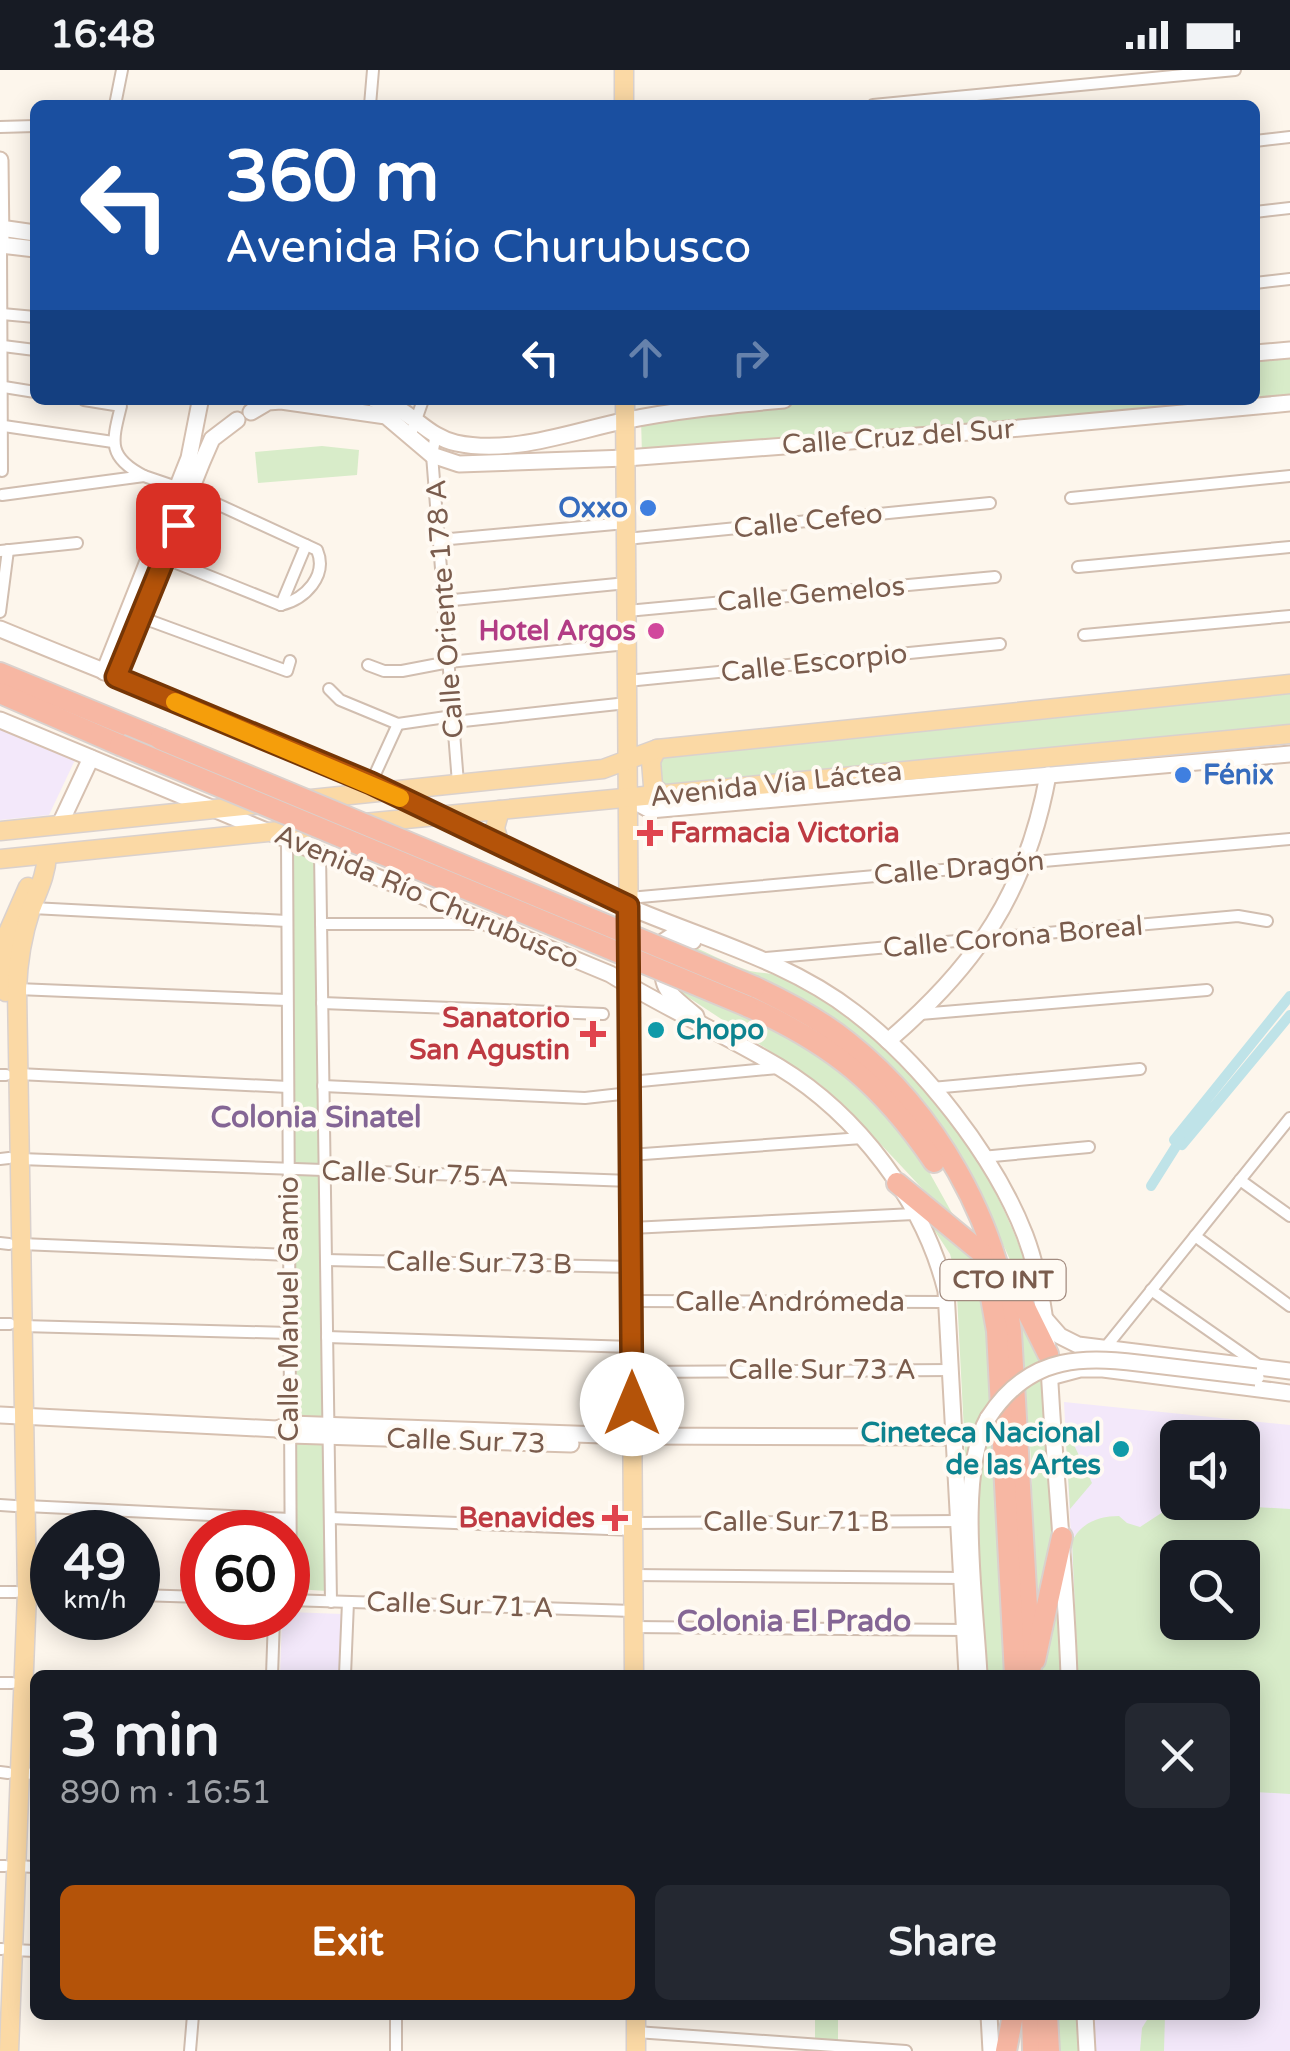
<!DOCTYPE html>
<html lang="en">
<head>
<meta charset="utf-8">
<style>
  :root { --surface:#171b24; --page:#242831; --text:#f1f3f6; --muted:#9ea1a6; --accent:#b45309 }
  body { margin:0; font-family:"Varela Round",sans-serif; background:var(--page); color:var(--text); height:100vh; display:flex; flex-direction:column; font-size:38px; white-space:nowrap }
  * { box-sizing:border-box; margin:0 }
  p { font-size:32px; color:var(--muted) }
  .icon { flex:none; width:55px; height:55px; fill:none; stroke:currentColor; stroke-width:2; stroke-linecap:round; stroke-linejoin:round }
  .map { position:relative; flex:1; overflow:hidden }
  .side { position:absolute; left:30px; top:1600px; width:1230px; height:350px; display:flex; flex-direction:column; background:var(--surface); border-radius:15px; box-shadow:0 5px 25px #0003 }
  .side>* { flex:none }
  .hud { position:absolute; left:30px; top:30px; width:1230px; height:305px; border-radius:15px; box-shadow:0 5px 25px #0003; background:#1a4fa0; color:#fff; overflow:hidden }
  .controls { position:absolute; left:1160px; top:1350px; display:grid; gap:20px }
  .controls a { display:grid; place-items:center; width:100px; height:100px; border-radius:15px; background:var(--surface); box-shadow:0 5px 25px #0003; font-size:50px }
  .speed { position:absolute; left:30px; top:1440px; display:flex; gap:20px; font-size:50px; font-weight:700; text-align:center }
  .speed>* { display:grid; place-content:center; width:130px; height:130px; border-radius:50%; background:var(--surface); box-shadow:0 5px 25px #0003; line-height:1 }
  .speed small { font-size:25px; font-weight:400 }
  .speed .limit { border:15px solid #d22; background:#fff; color:#111 }
  .pin { position:absolute; display:grid; place-items:center; width:85px; height:85px; color:#fff; margin:-42px; border-radius:20px; box-shadow:0 5px 15px #0006 }
  .me { position:absolute; width:110px; margin:-55px; rotate:0deg; stroke-linejoin:round; filter:drop-shadow(0 0 8px #0008) }
  .turn { display:flex; align-items:center; gap:35px; height:210px; padding:0 30px; font-size:45px }
  .turn .icon { width:130px; height:130px; stroke-width:2.5 }
  .turn b { display:block; font-size:70px; line-height:85px }
  .lanes { display:flex; align-items:center; height:95px; padding:0 30px; background:#0003; justify-content:center; gap:50px; direction:ltr }
  .lanes .off { opacity:.35 }
  .round { display:grid; place-items:center; flex:none; width:105px; height:105px; border-radius:15px; background:var(--page) }
  .head { display:flex; align-items:center; justify-content:space-between; height:170px; padding:0 30px }
  h1 { font-size:60px; font-weight:800; line-height:75px }
  .primary-button { display:flex; gap:20px; margin-top:auto; padding:20px 30px }
  .primary-button a { flex:1; height:115px; border-radius:15px; background:var(--accent); color:#fff; font-size:40px; font-weight:800; line-height:115px; text-align:center }
  .primary-button a+a { background:var(--page); color:var(--text) }
  .status { display:flex; justify-content:space-between; align-items:center; height:70px; padding:0 50px; background:var(--surface); direction:ltr }
  .status svg { height:28px; fill:currentColor }
  .map>svg:first-child { display:block }
  .education { fill:#f3e8fa; fill-rule:evenodd }
  .green { fill:#d8ecc9; fill-rule:evenodd }
  .lines { fill:none; stroke-linecap:round; stroke-linejoin:round }
  .canal { stroke:#bfe3e8; stroke-width:10 }
  .street-casing { stroke:#d1beb0; stroke-width:14 }
  .secondary-casing { stroke:#d6c0b0; stroke-width:19 }
  .primary-casing { stroke:#dad1cd; stroke-width:21 }
  .highway-casing { stroke:#dad1cd; stroke-width:24 }
  .street { stroke:#fff; stroke-width:10 }
  .secondary { stroke:#fff; stroke-width:15 }
  .primary { stroke:#fbd9a5; stroke-width:18 }
  .highway { stroke:#f7b7a3; stroke-width:20 }
  .secondary-bridge-casing { stroke:#d6c0b0; stroke-width:19; stroke-linecap:butt }
  .highway-bridge-casing { stroke:#dad1cd; stroke-width:24; stroke-linecap:butt }
  .secondary-bridge { stroke:#fff; stroke-width:15 }
  .highway-bridge { stroke:#f7b7a3; stroke-width:20 }
  .route-casing { stroke:#753606; stroke-width:25 }
  .route { stroke:#b45309; stroke-width:18 }
  .slow { stroke:#f59e0b; stroke-width:18 }
  .shop-dot { fill:#3f7fe0; stroke:#fffaf3; stroke-width:4 }
  .hotel-dot { fill:#d1479c; stroke:#fffaf3; stroke-width:4 }
  .health-dot { fill:#e0444e; stroke:#fffaf3; stroke-width:4 }
  .culture-dot { fill:#0f9aa8; stroke:#fffaf3; stroke-width:4 }
  .labels { text-anchor:middle; dominant-baseline:central; stroke-width:8; stroke-linejoin:round; paint-order:stroke }
  .shield { fill:#fffaf3; stroke:#a28b7f; stroke-width:2.5 }
  .shield-label { font-size:25px; font-weight:bold; fill:#7a5c4d }
  .street-label { font-size:28px; fill:#7a5c4d; stroke:#fffaf3 }
  .shop-label { font-size:28px; font-weight:bold; fill:#366cbe; stroke:#fffaf3; text-anchor:end }
  .hotel-label { font-size:28px; font-weight:bold; fill:#b23c85; stroke:#fffaf3; text-anchor:end }
  .health-label { font-size:28px; font-weight:bold; fill:#be3a42; stroke:#fffaf3; text-anchor:end }
  .culture-label { font-size:28px; font-weight:bold; fill:#0d838f; stroke:#fffaf3; text-anchor:start }
  .neighbourhood-label { font-size:30px; font-weight:bold; fill:#846695; stroke:#fffaf3 }
</style>
</head>
<body>
<div class="status"><b>16:48</b><svg viewBox="0 0 49 12"><path d="M0 12V9h3v3zM5 12V6h3v6zM10 12V3h3v9zM15 12V0h3v12zM26 1h20v11H26zM47 4h2v5h-2z"/></svg></div>
<div class="map">
<svg width="1290" height="1981" viewBox="0 0 1290 1981">
  <rect width="100%" height="100%" fill="#fdf6ec"/>
  <!-- education -->
  <g class="education">
    <path d="M 0,659 L 75,690 L 49,745 L 0,750 Z"/>
    <path d="M 1064,1332 L 1290,1355 L 1290,1981 L 1095,1981 L 1093,1945 L 1255,1945 L 1255,1605 L 1078,1605 ZM 1178,1368 L 1242,1368 L 1242,1432 L 1178,1432 ZM 1178,1488 L 1242,1488 L 1242,1552 L 1178,1552 Z"/>
    <path d="M 288,1542 L 343,1544 L 340,1605 L 280,1605 L 282,1548 L 288,1548 Z"/>
  </g>
  <!-- green -->
  <g class="green">
    <path d="M 1290,283 L 1290,331 L 642,385 L 641,349 L 816,330 L 1255,330 L 1255,286 Z"/>
    <path d="M 322,376 L 359,380 L 357,405 L 258,413 L 255,382 Z"/>
    <path d="M 1290,617 L 1290,659 L 669,718 L 657,713 L 655,690 L 665,683 Z"/>
    <path d="M 290,779 L 319,787 L 322,1348 L 297,1348 Z"/>
    <path d="M 679,870 C 702,880 726,893 750,901 C 760,903 770,903 780,906 C 800,914 824,926 841,938 C 938,1008 1023,1139 1041,1257 L 972,1107 L 942,1058 L 888,996 L 831,946 L 776,918 L 671,873 Z"/>
    <path d="M 665,912 L 763,951 L 815,979 L 885,1041 L 928,1100 L 962,1161 L 844,1035 L 820,1014 Z"/>
    <path d="M 927,1149 L 974,1188 L 982,1213 L 987,1251 L 1007,1605 L 985,1605 L 977,1422 L 967,1421 L 956,1206 L 950,1184 Z"/>
    <path d="M 1018,1234 L 1042,1287 L 1054,1461 L 1037,1568 L 1031,1389 Z"/>
    <path d="M 1065,1356 L 1092,1413 L 1070,1439 Z"/>
    <path d="M 293,1369 L 325,1370 L 327,1521 L 295,1519 Z"/>
    <path d="M 1203,1434 L 1290,1439 L 1290,1724 L 1255,1722 L 1255,1605 L 1078,1605 L 1072,1472 C 1080,1453 1099,1446 1119,1446 L 1127,1453 L 1140,1457 L 1169,1438 L 1189,1439 ZM 1178,1488 L 1242,1488 L 1242,1552 L 1178,1552 Z"/>
    <path d="M 1058,1518 L 1062,1605 L 1041,1605 L 1040,1599 Z"/>
    <rect x="815" y="1945" width="23" height="36"/>
    <path d="M 1056,1945 L 1078,1945 L 1079,1981 L 1058,1981 Z"/>
    <path d="M 1150,1945 L 1165,1945 L 1164,1981 L 1140,1981 L 1142,1958 Z"/>
  </g>
  <g class="lines">
    <!-- canal -->
    <g class="canal">
      <path d="M 1290,926 L 1174,1070 L 1182,1075 L 1290,945"/>
      <path d="M 1151,1116 L 1180,1070"/>
    </g>
    <defs>
      <g id="street">
        <path d="M 115,35 L 122,0"/>
        <path d="M 370,35 L 373,0"/>
        <path d="M 873,35 L 1235,0"/>
        <path d="M 0,57 L 35,56"/>
        <path d="M 1255,71 L 1290,67"/>
        <path d="M 1255,142 L 1290,138"/>
        <path d="M 1,175 L 2,401"/>
        <path d="M 1255,213 L 1290,209"/>
        <path d="M 2,244 L 35,247"/>
        <path d="M 3,276 L 35,280"/>
        <path d="M 4,317 L 35,322"/>
        <path d="M 84,330 L 121,336 C 112,372 107,387 144,406"/>
        <path d="M 4,356 L 113,372"/>
        <path d="M 411,364 L 423,330"/>
        <path d="M 436,364 L 432,385 L 458,713"/>
        <path d="M 2,425 L 144,406 L 191,422 L 317,480 C 328,506 305,529 281,535"/>
        <path d="M 1071,428 L 1290,406"/>
        <path d="M 626,469 L 990,433"/>
        <path d="M 439,470 L 626,453"/>
        <path d="M 0,481 L 77,473"/>
        <path d="M 164,488 L 281,535"/>
        <path d="M 1078,497 L 1290,477"/>
        <path d="M 443,531 L 627,513"/>
        <path d="M 281,535 L 306,475"/>
        <path d="M 627,541 L 995,507"/>
        <path d="M 0,542 L 8,480"/>
        <path d="M 140,547 L 287,601 L 290,591"/>
        <path d="M 1084,565 L 1290,546"/>
        <path d="M 368,595 L 384,601 L 402,601 L 449,592 L 627,574"/>
        <path d="M 627,611 L 1000,574"/>
        <path d="M 329,619 L 340,630 L 398,654 L 453,646"/>
        <path d="M 454,652 L 627,633"/>
        <path d="M 371,713 L 398,654"/>
        <path d="M 287,769 L 291,1530"/>
        <path d="M 320,782 L 331,1532"/>
        <path d="M 629,828 L 1290,769"/>
        <path d="M 32,838 L 287,851"/>
        <path d="M 321,854 L 480,854"/>
        <path d="M 766,888 L 1238,846 L 1267,851"/>
        <path d="M 17,919 L 287,930"/>
        <path d="M 322,933 L 603,944"/>
        <path d="M 920,944 L 1207,920"/>
        <path d="M 18,1004 L 288,1017"/>
        <path d="M 0,1005 L 6,1005"/>
        <path d="M 630,1012 L 778,998"/>
        <path d="M 323,1016 L 585,1028 L 630,1023"/>
        <path d="M 932,1018 L 1140,999"/>
        <path d="M 630,1085 L 862,1068"/>
        <path d="M 982,1087 L 1089,1077"/>
        <path d="M 0,1089 L 9,1088"/>
        <path d="M 20,1089 L 631,1111"/>
        <path d="M 1240,1110 L 1290,1146"/>
        <path d="M 631,1158 L 914,1144"/>
        <path d="M 1195,1166 L 1290,1236"/>
        <path d="M 0,1173 L 9,1174"/>
        <path d="M 21,1174 L 289,1185"/>
        <path d="M 326,1190 L 631,1197"/>
        <path d="M 1151,1220 L 1257,1294"/>
        <path d="M 631,1231 L 948,1232"/>
        <path d="M 0,1254 L 10,1254"/>
        <path d="M 22,1256 L 289,1263"/>
        <path d="M 327,1267 L 632,1277"/>
        <path d="M 1105,1278 L 1290,1048"/>
        <path d="M 632,1302 L 952,1300"/>
        <path d="M 0,1435 L 15,1436"/>
        <path d="M 26,1436 L 290,1449"/>
        <path d="M 330,1448 L 633,1460"/>
        <path d="M 633,1453 L 960,1451"/>
        <path d="M 633,1505 L 963,1508"/>
        <path d="M 0,1522 L 16,1522"/>
        <path d="M 27,1523 L 52,1523"/>
        <path d="M 138,1525 L 202,1527"/>
        <path d="M 288,1530 L 633,1541"/>
        <path d="M 633,1557 L 965,1560"/>
        <path d="M 272,1605 L 274,1548"/>
        <path d="M 345,1605 L 348,1532"/>
        <path d="M 0,1613 L 12,1613"/>
        <path d="M 0,1702 L 8,1703"/>
        <path d="M 20,1703 L 35,1704"/>
        <path d="M 0,1796 L 5,1796"/>
        <path d="M 16,1796 L 35,1797"/>
        <path d="M 0,1879 L 2,1879"/>
        <path d="M 13,1880 L 35,1881"/>
        <path d="M 636,1962 L 906,1981"/>
        <path d="M 190,1981 L 193,1945"/>
        <path d="M 396,1981 L 396,1945"/>
      </g>
      <g id="secondary">
        <path d="M 0,90 L 1,175"/>
        <path d="M 0,158 L 35,163"/>
        <path d="M 0,175 L 35,179"/>
        <path d="M 1255,283 L 1290,280"/>
        <path d="M 375,330 C 411,337 424,366 456,373 C 511,385 570,362 623,351 C 676,340 730,335 784,330"/>
        <path d="M 251,342 L 268,332 L 281,331 L 386,346 L 432,385 L 459,394 L 626,388 L 1009,359 L 1290,333"/>
        <path d="M 0,559 C 123,610 249,657 371,713 C 457,752 540,797 627,836 C 703,869 787,890 854,942 C 922,994 994,1085 1025,1165 C 1047,1223 1048,1286 1052,1346 C 1058,1433 1066,1519 1069,1605"/>
        <path d="M 104,602 L 189,388 L 200,332"/>
        <path d="M 116,607 L 202,392 L 212,369 L 237,350"/>
        <path d="M 0,650 L 610,904 C 665,938 724,964 779,997 C 858,1045 924,1132 946,1221 L 967,1605"/>
        <path d="M 628,728 L 650,740 L 1290,684"/>
        <path d="M 60,754 L 91,688"/>
        <path d="M 693,871 L 672,866 L 663,872 C 662,918 659,916 696,946"/>
        <path d="M 888,971 C 977,895 1027,821 1048,705"/>
        <path d="M 1046,1250 L 1060,1266 L 1078,1275 L 1290,1301"/>
        <path d="M 1050,1307 L 1080,1299 L 1103,1299 L 1290,1323"/>
        <path d="M 0,1345 L 277,1359 L 290,1354 L 632,1366 L 956,1367"/>
        <path d="M 277,1359 L 290,1365 L 571,1374"/>
        <path d="M 979,1605 C 976,1537 956,1405 988,1348"/>
        <path d="M 989,1945 L 991,1981"/>
        <path d="M 1085,1945 L 1087,1981"/>
      </g>
      <g id="primary">
        <path d="M 624,0 L 624,35"/>
        <path d="M 625,330 L 634,1605"/>
        <path d="M 657,679 L 651,691 L 653,716 L 663,725"/>
        <path d="M 500,740 L 495,758 L 500,775"/>
        <path d="M 364,753 L 1290,664"/>
        <path d="M 0,761 L 603,699 L 657,679 L 1290,614"/>
        <path d="M 0,789 L 318,757"/>
        <path d="M 6,922 L 6,867 L 28,817"/>
        <path d="M 636,1945 L 636,1981"/>
        <path d="M 9,1981 L 27,1523 L 17,919 C 18,891 22,866 31,839 C 38,820 46,806 47,785"/>
      </g>
      <g id="highway">
        <path d="M 0,603 L 160,669"/>
        <path d="M 0,623 L 120,675"/>
        <path d="M 755,917 C 787,932 820,949 848,972 C 936,1042 998,1151 1011,1262 L 1031,1605"/>
        <path d="M 747,936 C 832,974 882,1015 934,1092"/>
        <path d="M 897,1113 L 982,1183"/>
        <path d="M 985,1194 L 997,1261 L 1015,1605"/>
        <path d="M 1011,1209 L 1048,1284"/>
        <path d="M 1035,1590 L 1062,1467"/>
        <path d="M 1032,1945 L 1033,1981"/>
        <path d="M 1047,1945 L 1049,1981"/>
        <path d="M 1006,1981 L 1013,1945"/>
      </g>
    </defs>
    <!-- street casing -->
    <use href="#street" class="street-casing"/>
    <!-- secondary casing -->
    <use href="#secondary" class="secondary-casing"/>
    <!-- primary casing -->
    <use href="#primary" class="primary-casing"/>
    <!-- highway casing -->
    <use href="#highway" class="highway-casing"/>
    <!-- street -->
    <use href="#street" class="street"/>
    <!-- secondary -->
    <use href="#secondary" class="secondary"/>
    <!-- primary -->
    <use href="#primary" class="primary"/>
    <!-- highway -->
    <use href="#highway" class="highway"/>
    <defs>
      <path id="secondary-bridge" d="M 988,1348 C 1031,1282 1086,1286 1155,1295 C 1189,1299 1222,1303 1256,1307"/>
      <g id="highway-bridge">
        <path d="M 160,669 L 755,917"/>
        <path d="M 120,675 L 747,936"/>
      </g>
    </defs>
    <!-- secondary-bridge casing -->
    <use href="#secondary-bridge" class="secondary-bridge-casing"/>
    <!-- highway-bridge casing -->
    <use href="#highway-bridge" class="highway-bridge-casing"/>
    <!-- secondary-bridge -->
    <use href="#secondary-bridge" class="secondary-bridge"/>
    <!-- highway-bridge -->
    <use href="#highway-bridge" class="highway-bridge"/>
  </g>
  <g class="lines">
    <defs>
      <path id="route" d="M 178,455 L 116,607 L 371,713 L 628,836 L 632,1334"/>
    </defs>
    <!-- route casing -->
    <use href="#route" class="route-casing"/>
    <!-- route -->
    <use href="#route" class="route"/>
    <!-- slow -->
    <path class="slow" d="M 175,632 L 400,728"/>
  </g>
  <!-- markers -->
  <g class="shop-dot">
    <circle cx="648" cy="438" r="10"/>
    <circle cx="1183" cy="705" r="10"/>
  </g>
  <circle class="hotel-dot" cx="656" cy="561" r="10"/>
  <g class="health-dot">
    <path d="M645 748h10v10h10v10h-10v10h-10v-10h-10v-10h10z"/>
    <path d="M588 949h10v10h10v10h-10v10h-10v-10h-10v-10h10z"/>
    <path d="M610 1433h10v10h10v10h-10v10h-10v-10h-10v-10h10z"/>
  </g>
  <g class="culture-dot">
    <circle cx="656" cy="960" r="10"/>
    <circle cx="1121" cy="1379" r="10"/>
  </g>
  <g class="labels">
    <!-- shield labels -->
    <rect class="shield" x="940.5" y="1190" width="125" height="40" rx="8"/>
    <g class="shield-label">
      <text x="1003" y="1210">CTO INT</text>
    </g>
    <!-- street labels -->
    <g class="street-label">
      <text transform="translate(898 367) rotate(-4)">Calle Cruz del Sur</text>
      <text transform="translate(808 451) rotate(-6)">Calle Cefeo</text>
      <text transform="translate(811 524) rotate(-5)">Calle Gemelos</text>
      <text transform="translate(445 539) rotate(-94)">Calle Oriente 178 A</text>
      <text transform="translate(814 593) rotate(-6)">Calle Escorpio</text>
      <text transform="translate(776 714) rotate(-6)">Avenida Vía Láctea</text>
      <text transform="translate(959 798) rotate(-5)">Calle Dragón</text>
      <text transform="translate(427 827) rotate(23)">Avenida Río Churubusco</text>
      <text transform="translate(1013 867) rotate(-5)">Calle Corona Boreal</text>
      <text transform="translate(415 1104) rotate(2)">Calle Sur 75 A</text>
      <text transform="translate(479 1193) rotate(1)">Calle Sur 73 B</text>
      <text x="790" y="1232">Calle Andrómeda</text>
      <text transform="translate(289 1239) rotate(-90)">Calle Manuel Gamio</text>
      <text x="822" y="1300">Calle Sur 73 A</text>
      <text transform="translate(466 1371) rotate(2)">Calle Sur 73</text>
      <text x="796" y="1452">Calle Sur 71 B</text>
      <text transform="translate(460 1535) rotate(2)">Calle Sur 71 A</text>
    </g>
    <!-- shop labels -->
    <g class="shop-label">
      <text x="628" y="438">Oxxo</text>
      <text x="1203" y="705" text-anchor="start">Fénix</text>
    </g>
    <!-- hotel labels -->
    <g class="hotel-label">
      <text x="636" y="561">Hotel Argos</text>
    </g>
    <!-- health labels -->
    <g class="health-label">
      <text x="670" y="763" text-anchor="start">Farmacia Victoria</text>
      <text x="570" y="948">Sanatorio<tspan x="570" dy="32">San Agustin</tspan></text>
      <text x="595" y="1448">Benavides</text>
    </g>
    <!-- culture labels -->
    <g class="culture-label">
      <text x="676" y="960">Chopo</text>
      <text x="1101" y="1363" text-anchor="end">Cineteca Nacional<tspan x="1101" dy="32">de las Artes</tspan></text>
    </g>
    <!-- neighbourhood labels -->
    <g class="neighbourhood-label">
      <text x="316" y="1047">Colonia Sinatel</text>
      <text x="794" y="1551">Colonia El Prado</text>
    </g>
  </g>
</svg>
<div class="controls">
<a><svg class="icon" aria-label="sound" viewBox="0 0 24 24"><path d="M4 9h4l5-4v14l-5-4H4zM17 9q2 3 0 6"/></svg></a>
<a><svg class="icon" aria-label="search" viewBox="0 0 24 24"><circle cx="10" cy="10" r="6"/><path d="M15 15l6 6"/></svg></a>
</div>
<div class="speed"><div>49<small>km/h</small></div><div class="limit">60</div></div>
<div class="pin" style="left:178px;top:455px;background:#d93025"><svg class="icon" aria-label="arrive" viewBox="0 0 24 24"><path d="M6 21V4h12l-3 4 3 4H6"/></svg></div>
<svg class="me" style="left:632px;top:1334px" viewBox="-20 -20 40 40"><circle r="19" fill="#fff"/><path d="M0-13L10 11 0 6-10 11z" fill="#b45309"/></svg>
<div class="hud">
<div class="turn"><svg class="icon" aria-label="left" viewBox="0 0 24 24"><path d="M17 20v-9H6M10 6l-5 5 5 5"/></svg><div><b>360 m</b>Avenida Río Churubusco</div></div>
<div class="lanes"><svg class="icon" aria-label="left" viewBox="0 0 24 24"><path d="M17 20v-9H6M10 6l-5 5 5 5"/></svg><svg class="icon off" aria-label="ahead" viewBox="0 0 24 24"><path d="M12 20V5M6 11l6-6 6 6"/></svg><svg class="icon off" aria-label="right" viewBox="0 0 24 24"><path d="M7 20v-9h11M14 6l5 5-5 5"/></svg></div>
</div>
<section class="side">
<div class="head"><div><h1>3 min</h1><p>890 m · 16:51</p></div><a class="round"><svg class="icon" aria-label="close" viewBox="0 0 24 24"><path d="M6 6l12 12M18 6L6 18"/></svg></a></div>
<div class="primary-button"><a>Exit</a><a>Share</a></div>
</section>
</div>
</body>
</html>
